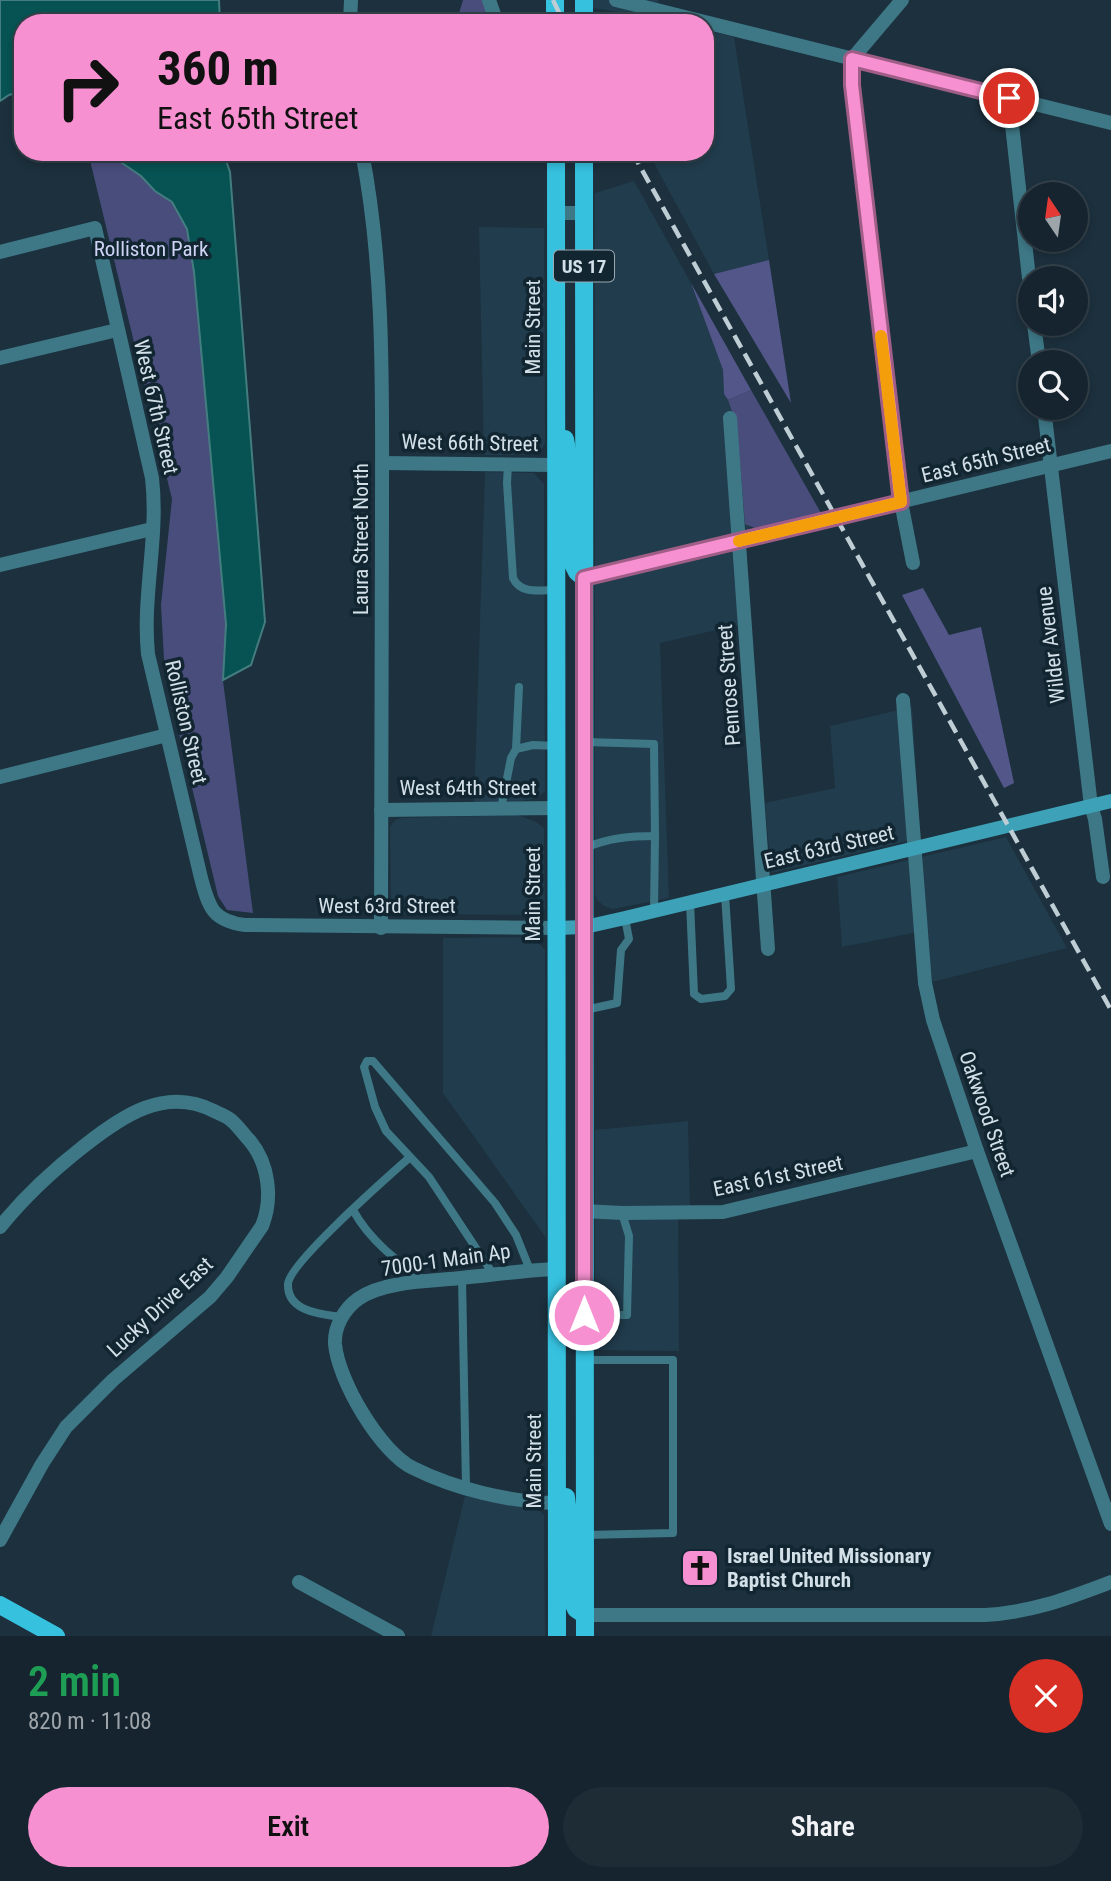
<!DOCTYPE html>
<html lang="en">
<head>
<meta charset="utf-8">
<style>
  :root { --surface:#15242e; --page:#1e2c36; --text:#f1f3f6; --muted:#9da4aa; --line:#34414a; --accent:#f690d0 }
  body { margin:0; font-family:"Roboto Condensed",sans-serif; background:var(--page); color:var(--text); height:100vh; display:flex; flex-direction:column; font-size:26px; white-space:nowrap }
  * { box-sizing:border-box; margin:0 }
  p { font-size:23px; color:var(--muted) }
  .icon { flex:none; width:38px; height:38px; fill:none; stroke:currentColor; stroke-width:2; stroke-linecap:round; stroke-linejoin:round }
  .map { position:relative; height:1636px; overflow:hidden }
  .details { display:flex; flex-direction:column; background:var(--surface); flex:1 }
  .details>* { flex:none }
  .guide { position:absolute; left:14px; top:14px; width:700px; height:147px; border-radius:28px; box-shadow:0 4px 10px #0003,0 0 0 2px var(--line); background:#f690d0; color:#111; overflow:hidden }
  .needle { width:46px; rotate:347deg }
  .fabs { position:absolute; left:1018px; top:182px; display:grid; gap:14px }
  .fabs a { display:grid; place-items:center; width:70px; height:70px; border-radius:50%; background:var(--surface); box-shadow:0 4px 10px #0003,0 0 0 2px var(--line); font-size:35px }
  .pin { position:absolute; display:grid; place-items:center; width:60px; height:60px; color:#fff; margin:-30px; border:4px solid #fff; border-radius:50%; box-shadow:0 2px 7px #0007 }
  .me { position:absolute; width:77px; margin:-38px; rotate:0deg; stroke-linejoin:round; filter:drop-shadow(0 0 5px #0008) }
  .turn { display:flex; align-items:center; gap:24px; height:147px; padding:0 28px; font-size:32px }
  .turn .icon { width:91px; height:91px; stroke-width:2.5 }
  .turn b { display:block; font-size:49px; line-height:60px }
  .round { display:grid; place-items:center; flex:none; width:74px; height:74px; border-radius:37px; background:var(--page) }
  .head { display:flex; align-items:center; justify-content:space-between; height:119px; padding:0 28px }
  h1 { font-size:42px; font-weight:600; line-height:52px; color:#1e9e55 }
  .primary-button { display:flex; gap:14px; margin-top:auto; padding:14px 28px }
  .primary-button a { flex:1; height:80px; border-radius:42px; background:var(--accent); color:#111; font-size:28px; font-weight:600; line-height:80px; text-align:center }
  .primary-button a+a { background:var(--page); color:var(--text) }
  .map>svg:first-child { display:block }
  .built { fill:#213c4d }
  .green { fill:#494d7c }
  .forest { fill:#525689 }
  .water { fill:#075252; stroke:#447d7f; stroke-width:2 }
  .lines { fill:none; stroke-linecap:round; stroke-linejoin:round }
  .lane { stroke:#3e7886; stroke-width:8 }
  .street { stroke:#3e7886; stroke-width:14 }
  .secondary { stroke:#3da1b8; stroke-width:14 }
  .primary { stroke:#36c1df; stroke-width:18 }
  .rail { stroke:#bfcdd5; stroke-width:4.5; stroke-dasharray:14 7; stroke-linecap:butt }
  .route-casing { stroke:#a05e87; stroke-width:18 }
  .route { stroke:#f690d0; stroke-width:12 }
  .slow { stroke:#f59e0b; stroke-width:12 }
  .labels { text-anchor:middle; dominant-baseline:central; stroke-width:7; stroke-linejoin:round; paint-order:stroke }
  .shield { fill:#122632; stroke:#99a8b1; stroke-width:2 }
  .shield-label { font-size:19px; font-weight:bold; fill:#d3e0e8 }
  .park-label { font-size:21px; fill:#cfd3f4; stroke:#122632 }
  .street-label { font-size:21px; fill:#d3e0e8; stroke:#122632 }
  .poi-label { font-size:21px; font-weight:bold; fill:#d3e0e8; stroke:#122632; text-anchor:start }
</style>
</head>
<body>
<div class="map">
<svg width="1111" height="1636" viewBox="0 0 1111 1636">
  <rect width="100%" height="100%" fill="#1c303d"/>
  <!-- built -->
  <g class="built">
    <path d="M 593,0 L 658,0 L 660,18 L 676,23 L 636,23 L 636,15 L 593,8 Z"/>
    <path d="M 705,30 L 734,37 L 769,260 L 714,274 L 648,152 L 705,152 Z"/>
    <path d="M 634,181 L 691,283 L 723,370 L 724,394 L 733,410 L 737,426 L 750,528 L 757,529 L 755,544 L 732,550 L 738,625 L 660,643 L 669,898 L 613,909 L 604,906 L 597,900 L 595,894 L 595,193 Z"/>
    <path d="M 479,227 L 544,228 L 545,441 L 543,448 L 530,455 L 484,455 Z"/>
    <path d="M 485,472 L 534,473 L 544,484 L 545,791 L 538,798 L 520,801 L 474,803 Z"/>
    <path d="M 912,707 L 920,838 L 771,873 L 765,803 L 835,788 L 830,726 Z"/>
    <path d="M 518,815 L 536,822 L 544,828 L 545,909 L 540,915 L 399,914 L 395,911 L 391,906 L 390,827 L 395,820 L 401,818 Z"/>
    <path d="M 1006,837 L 1067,948 L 932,982 L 928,930 L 842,947 L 837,877 Z"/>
    <path d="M 528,937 L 535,939 L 545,950 L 546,1238 L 443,1093 L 443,938 Z"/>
    <path d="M 688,1121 L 690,1207 L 678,1208 L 679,1351 L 595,1350 L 595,1130 Z"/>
    <path d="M 465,1496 L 540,1511 L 544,1515 L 545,1636 L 431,1636 Z"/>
  </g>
  <!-- green -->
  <g class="green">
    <path d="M 463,0 L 484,0 L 493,23 L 456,23 Z"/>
    <path d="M 88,152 L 106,152 L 141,176 L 155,191 L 172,202 L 187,229 L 194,272 L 226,625 L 223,681 L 253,913 L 227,910 L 218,896 L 177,725 L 164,659 L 161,605 L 172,499 Z"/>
    <path d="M 751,390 L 821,513 L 757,529 L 745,524 L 737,426 L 728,400 Z"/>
  </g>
  <!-- forest -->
  <g class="forest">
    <path d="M 769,260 L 791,403 L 714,274 Z"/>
    <path d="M 691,283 L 751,390 L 728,400 L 724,394 L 723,370 Z"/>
    <path d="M 923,588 L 949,635 L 981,627 L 1014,783 L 1004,788 L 902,595 Z"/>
  </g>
  <!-- water -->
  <g class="water">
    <path d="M 0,0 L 219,0 L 220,23 L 23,23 L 23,91 L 9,95 L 0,101 Z"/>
    <path d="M 106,152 L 223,152 L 230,172 L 265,622 L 251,665 L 223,680 L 226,624 L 194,272 L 187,229 L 172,202 L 155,191 L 141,176 Z"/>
  </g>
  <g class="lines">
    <!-- lane -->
    <g class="lane">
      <path d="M 508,464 L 507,483 L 513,578 C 521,595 541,590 556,590"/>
      <path d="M 585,742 L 654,744 L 655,836 C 630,836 608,838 585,848"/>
      <path d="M 516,749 L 519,687"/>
      <path d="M 501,809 L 511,758 L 516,749 L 533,745 L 556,746"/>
      <path d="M 690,902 L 694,994 L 701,999 L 725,996 L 731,989 L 725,894"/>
      <path d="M 654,911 L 655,836"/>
      <path d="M 585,1010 L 617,1003 L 621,950 L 629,939 L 625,918"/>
      <path d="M 353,1210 C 370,1241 397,1261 425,1281"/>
      <path d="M 493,1274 L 429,1177 L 386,1131 L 375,1107 L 364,1067 L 367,1061 L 373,1061 L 495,1203 L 516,1235 L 530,1270"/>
      <path d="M 462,1278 L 466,1487"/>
      <path d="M 584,1315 L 627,1315 L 629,1236 L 622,1213"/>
      <path d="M 341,1317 C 321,1314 287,1312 288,1284 C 289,1263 390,1175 410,1157"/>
      <path d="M 585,1360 L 673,1360 L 673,1533 L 585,1535"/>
    </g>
    <!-- street -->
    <g class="street">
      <path d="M 489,0 L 497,23"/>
      <path d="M 616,0 L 1111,123"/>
      <path d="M 902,0 L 852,59 L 852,85 L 901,502 L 913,563"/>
      <path d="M 350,23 L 351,0"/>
      <path d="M 1009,98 L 1031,296"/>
      <path d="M 362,152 C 385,270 382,393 382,513 C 382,651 381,789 381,928"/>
      <path d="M 556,213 L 584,213"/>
      <path d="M 0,252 L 95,228 L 152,478 C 159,537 142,595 148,654 L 201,878 C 209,908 213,921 245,925 L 556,928"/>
      <path d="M 1034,324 L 1039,362"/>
      <path d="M 0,358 L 117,330"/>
      <path d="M 1044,408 L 1091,806 L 1095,819 L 1103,877"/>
      <path d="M 730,418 L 768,949"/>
      <path d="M 382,463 L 556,465"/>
      <path d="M 0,565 L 152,529"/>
      <path d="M 584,578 L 1111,451"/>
      <path d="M 903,700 L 925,983 L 933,1020 L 977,1151 L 1111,1524"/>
      <path d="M 0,777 L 167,735"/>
      <path d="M 381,810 L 556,808"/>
      <path d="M 584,1211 L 622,1213 L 723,1212 L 977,1151"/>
      <path d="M 0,1227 C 25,1196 52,1171 84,1146 C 122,1116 165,1086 214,1111 C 220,1114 227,1116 232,1121 C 239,1127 244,1135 250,1141 C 269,1164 273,1199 262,1226 L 227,1277 L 210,1297 L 113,1380 L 66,1427 L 42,1464 L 0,1540"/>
      <path d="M 557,1503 C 509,1502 455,1489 413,1468 C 380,1452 338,1380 335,1344 C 334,1327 344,1309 358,1299 C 383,1281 431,1281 461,1278 C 493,1275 525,1270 557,1269"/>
      <path d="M 299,1582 L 398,1636"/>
      <path d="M 585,1615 L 985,1615 C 1033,1612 1066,1599 1111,1582"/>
    </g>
    <!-- secondary -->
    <path class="secondary" d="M 556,928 L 585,927 L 625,918 L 1111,801"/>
    <!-- primary -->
    <g class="primary">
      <path d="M 555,0 L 555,23"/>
      <path d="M 584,23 L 584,0"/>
      <path d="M 556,152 L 557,1636"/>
      <path d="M 584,152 L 585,1636"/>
      <path d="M 565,439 L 571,474 L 572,562 L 577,572 L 584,578"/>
      <path d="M 566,1497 L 570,1531 L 571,1598 L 576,1609 L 585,1615"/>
      <path d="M 0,1605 L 56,1636"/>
    </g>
    <!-- rail -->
    <g class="rail">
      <path d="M 553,0 L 564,23"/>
      <path d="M 632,152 L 1111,1010"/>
    </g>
  </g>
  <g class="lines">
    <defs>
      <path id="route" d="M 584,1315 L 584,578 L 901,502 L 852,85 L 852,59 L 1009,98"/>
    </defs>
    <!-- route casing -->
    <use href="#route" class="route-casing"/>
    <!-- route -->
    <use href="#route" class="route"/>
    <!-- slow -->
    <path class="slow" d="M 739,541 L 901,502 L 881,336"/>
  </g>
  <!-- icons -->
  <defs>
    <symbol id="church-square" viewBox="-11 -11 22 22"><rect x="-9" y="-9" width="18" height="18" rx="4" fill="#f690d0" stroke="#122632"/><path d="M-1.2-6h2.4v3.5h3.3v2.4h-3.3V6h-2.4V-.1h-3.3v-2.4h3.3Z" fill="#111"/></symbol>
  </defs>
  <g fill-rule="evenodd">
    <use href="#church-square" x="678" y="1546" width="44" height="44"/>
  </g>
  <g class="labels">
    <!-- shield labels -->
    <rect class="shield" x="554" y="250.5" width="60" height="31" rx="5"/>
    <g class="shield-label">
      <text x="584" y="266">US 17</text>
    </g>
    <!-- park labels -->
    <g class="park-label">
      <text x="151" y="249">Rolliston Park</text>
    </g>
    <!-- street labels -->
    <g class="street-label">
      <text transform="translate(533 327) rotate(-90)">Main Street</text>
      <text transform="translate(156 407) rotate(77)">West 67th Street</text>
      <text transform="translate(470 443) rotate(1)">West 66th Street</text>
      <text transform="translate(986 460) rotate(-14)">East 65th Street</text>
      <text transform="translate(361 539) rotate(-90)">Laura Street North</text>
      <text transform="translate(1051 645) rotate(-97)">Wilder Avenue</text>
      <text transform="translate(729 685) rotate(-94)">Penrose Street</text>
      <text transform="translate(186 722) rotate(77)">Rolliston Street</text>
      <text x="468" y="788">West 64th Street</text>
      <text transform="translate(829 847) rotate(-13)">East 63rd Street</text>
      <text transform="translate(533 894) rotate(-90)">Main Street</text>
      <text x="387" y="906">West 63rd Street</text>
      <text transform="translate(987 1114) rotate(71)">Oakwood Street</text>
      <text transform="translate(778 1176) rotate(-12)">East 61st Street</text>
      <text transform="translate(446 1260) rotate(-8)">7000-1 Main Ap</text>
      <text transform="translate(160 1307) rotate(-43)">Lucky Drive East</text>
      <text transform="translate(534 1461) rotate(-90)">Main Street</text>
    </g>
    <!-- poi labels -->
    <g class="poi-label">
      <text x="727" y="1556">Israel United Missionary<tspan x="727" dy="24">Baptist Church</tspan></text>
    </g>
  </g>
</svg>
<div class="fabs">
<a><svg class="needle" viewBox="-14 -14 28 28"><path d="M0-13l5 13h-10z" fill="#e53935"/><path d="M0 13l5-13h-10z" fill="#9da4aa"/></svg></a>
<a><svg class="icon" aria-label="sound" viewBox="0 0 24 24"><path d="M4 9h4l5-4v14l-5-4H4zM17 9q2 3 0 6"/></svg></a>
<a><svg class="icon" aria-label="search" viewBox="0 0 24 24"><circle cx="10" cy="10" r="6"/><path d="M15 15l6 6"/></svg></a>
</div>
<div class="pin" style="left:1009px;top:98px;background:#d93025"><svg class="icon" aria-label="arrive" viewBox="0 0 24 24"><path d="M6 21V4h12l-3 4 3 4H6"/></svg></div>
<svg class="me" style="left:584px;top:1315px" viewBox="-20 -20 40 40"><circle r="17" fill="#f690d0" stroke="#fff" stroke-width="3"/><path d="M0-11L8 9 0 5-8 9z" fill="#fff"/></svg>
<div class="guide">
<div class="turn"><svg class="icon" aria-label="right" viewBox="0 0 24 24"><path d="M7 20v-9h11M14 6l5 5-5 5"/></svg><div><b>360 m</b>East 65th Street</div></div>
</div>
</div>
<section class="details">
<div class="head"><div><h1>2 min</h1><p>820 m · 11:08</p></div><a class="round" style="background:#d93025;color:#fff"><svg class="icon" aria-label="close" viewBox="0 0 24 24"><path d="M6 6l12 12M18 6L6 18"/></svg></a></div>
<div class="primary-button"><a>Exit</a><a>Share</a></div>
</section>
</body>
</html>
